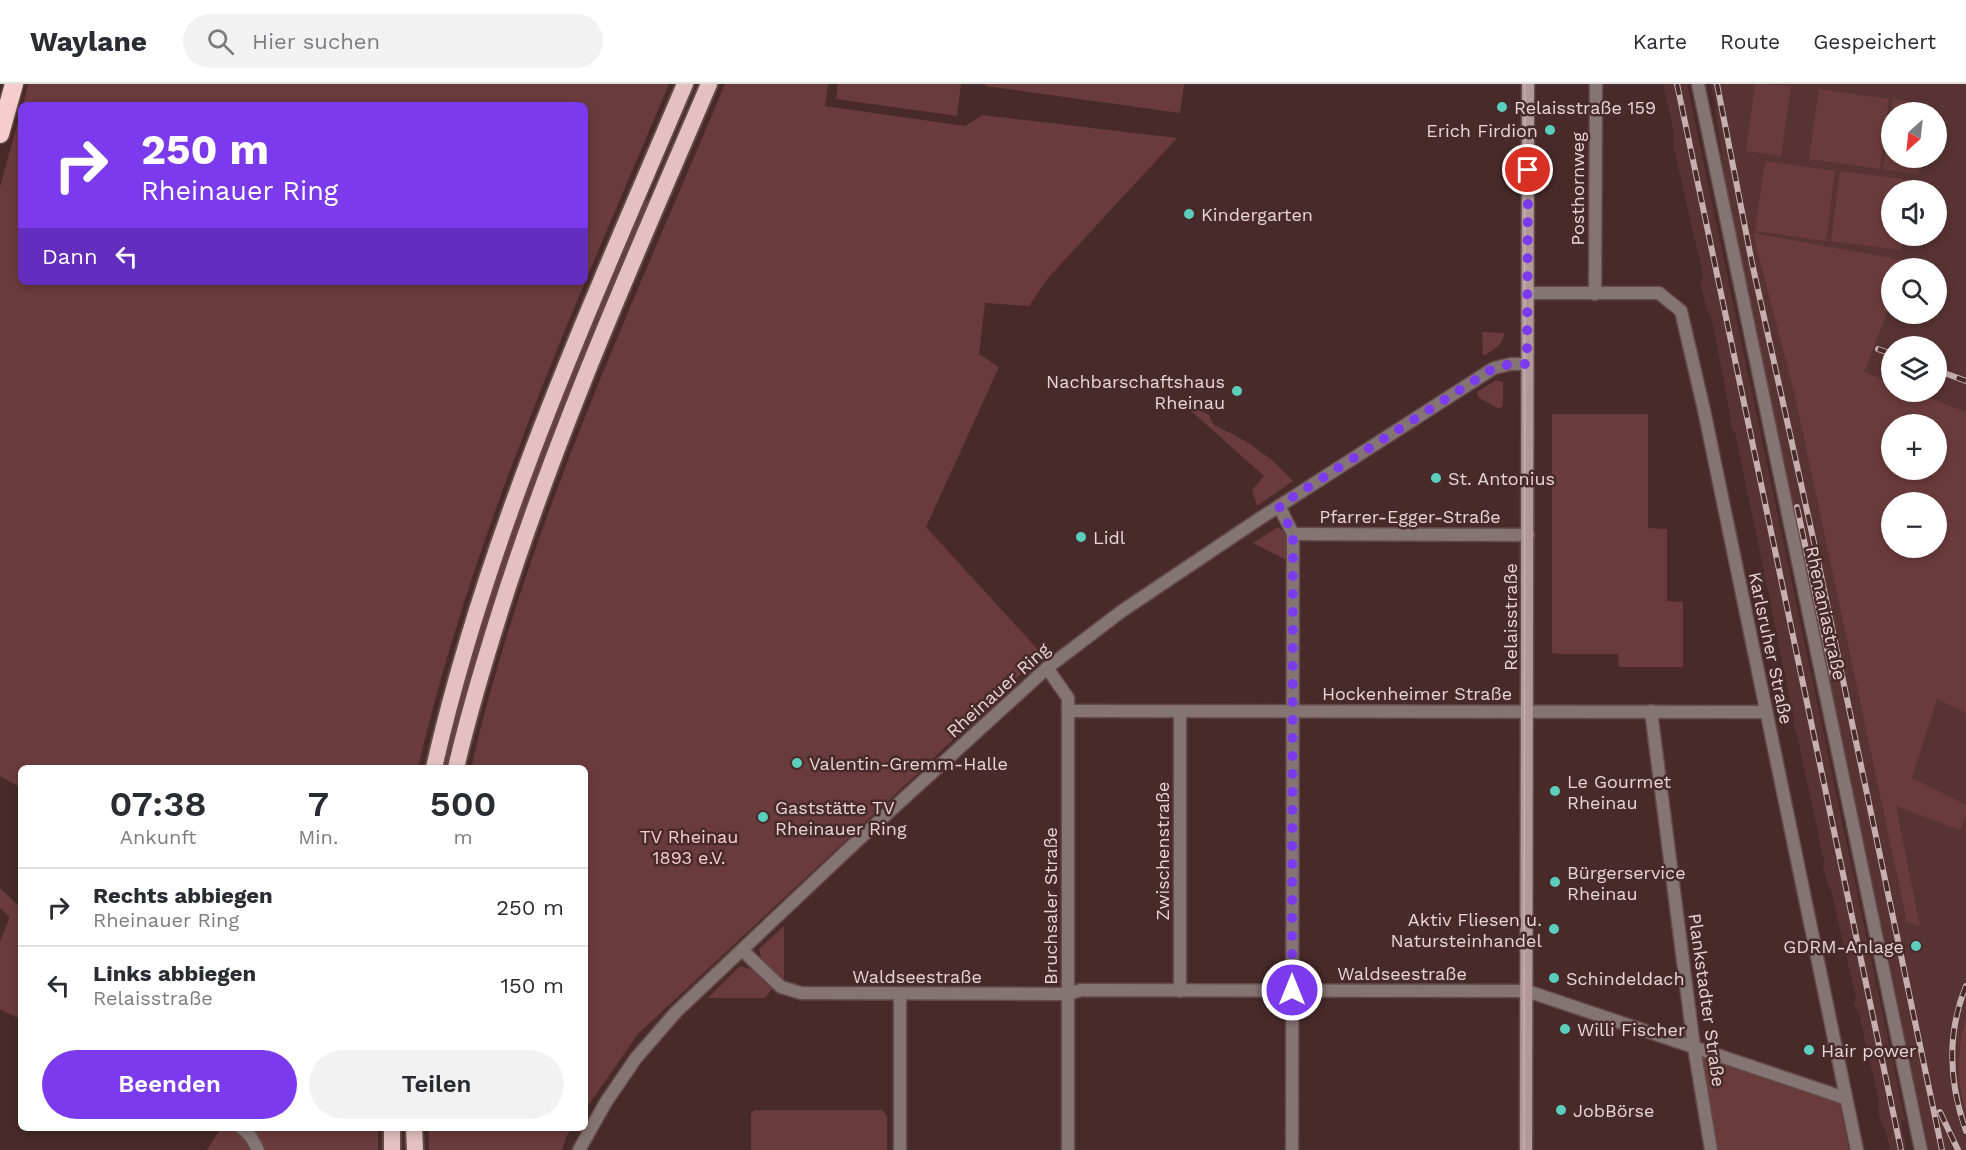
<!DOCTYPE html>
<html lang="de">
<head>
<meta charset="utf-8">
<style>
  :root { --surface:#fff; --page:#f2f2f3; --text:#2b2b33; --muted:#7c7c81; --line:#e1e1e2; --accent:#7c3aed }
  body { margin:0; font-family:"Work Sans",sans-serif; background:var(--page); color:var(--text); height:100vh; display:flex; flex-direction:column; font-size:22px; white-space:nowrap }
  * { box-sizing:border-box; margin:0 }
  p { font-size:20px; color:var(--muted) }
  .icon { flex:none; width:33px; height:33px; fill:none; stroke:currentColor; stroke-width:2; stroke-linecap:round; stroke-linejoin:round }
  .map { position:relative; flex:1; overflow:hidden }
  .details { position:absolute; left:18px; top:681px; width:570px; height:366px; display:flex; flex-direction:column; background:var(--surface); border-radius:9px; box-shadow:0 3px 9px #0003 }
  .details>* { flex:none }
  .guide { position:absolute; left:18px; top:18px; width:570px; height:183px; border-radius:9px; box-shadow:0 3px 9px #0003; background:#7c3aed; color:#fff; overflow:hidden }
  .needle { width:39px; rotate:207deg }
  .tools { position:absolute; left:1881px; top:18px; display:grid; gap:12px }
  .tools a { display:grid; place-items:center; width:66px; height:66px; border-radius:50%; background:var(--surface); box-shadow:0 3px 9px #0003; font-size:30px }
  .pin { position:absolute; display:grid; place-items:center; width:51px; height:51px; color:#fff; margin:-26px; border:3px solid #fff; border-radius:50%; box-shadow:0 2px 6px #0007 }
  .me { position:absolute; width:66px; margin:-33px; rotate:0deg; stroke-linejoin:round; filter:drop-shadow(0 0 4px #0008) }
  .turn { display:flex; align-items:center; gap:21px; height:126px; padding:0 24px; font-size:27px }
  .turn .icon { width:78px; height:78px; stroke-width:2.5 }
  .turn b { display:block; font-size:42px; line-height:51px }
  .then { display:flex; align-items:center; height:57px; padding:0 24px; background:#0003; gap:12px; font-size:22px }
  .eta { display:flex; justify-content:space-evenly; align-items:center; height:102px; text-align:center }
  .eta b { font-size:36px; font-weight:600; line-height:42px }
  .button { display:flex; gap:12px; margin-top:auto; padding:12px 24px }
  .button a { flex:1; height:69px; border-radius:36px; background:var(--accent); color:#fff; font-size:24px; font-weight:600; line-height:69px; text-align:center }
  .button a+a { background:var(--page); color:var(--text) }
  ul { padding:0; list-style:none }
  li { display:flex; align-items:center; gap:18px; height:78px; padding:0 24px; border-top:2px solid var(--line) }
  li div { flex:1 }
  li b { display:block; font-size:22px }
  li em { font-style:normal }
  header { display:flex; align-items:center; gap:36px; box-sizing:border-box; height:84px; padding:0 30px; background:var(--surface); border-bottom:2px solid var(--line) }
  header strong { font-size:28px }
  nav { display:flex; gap:33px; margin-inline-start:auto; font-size:21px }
  .search { width:420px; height:54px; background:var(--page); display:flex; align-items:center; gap:15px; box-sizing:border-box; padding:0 21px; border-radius:33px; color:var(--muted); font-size:22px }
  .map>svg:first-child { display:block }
  .built { fill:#583333; fill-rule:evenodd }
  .green { fill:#6a3b3c; fill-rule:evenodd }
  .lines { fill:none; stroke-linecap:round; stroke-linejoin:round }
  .minor-casing { stroke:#654949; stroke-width:15 }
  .tertiary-casing { stroke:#654949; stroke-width:15 }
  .secondary-casing { stroke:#654949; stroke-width:15 }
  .trunk-casing { stroke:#654949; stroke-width:20 }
  .motorway-casing { stroke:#654949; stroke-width:21 }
  .minor { stroke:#847474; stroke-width:12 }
  .tertiary { stroke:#847474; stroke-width:12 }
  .secondary { stroke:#b29898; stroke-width:12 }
  .trunk { stroke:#e4c0c0; stroke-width:16 }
  .motorway { stroke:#f4cdcc; stroke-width:18 }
  .tram { stroke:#c5afaf; stroke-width:1.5 }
  .rail-casing { stroke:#c5afaf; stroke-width:6 }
  .rail { stroke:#482a2a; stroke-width:4; stroke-dasharray:11; stroke-linecap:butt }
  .route { stroke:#7c3aed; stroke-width:10; stroke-dasharray:0 18 }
  .poi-dot { fill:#5bcebc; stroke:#482a2a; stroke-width:2 }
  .labels { text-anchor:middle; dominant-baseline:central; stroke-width:5; stroke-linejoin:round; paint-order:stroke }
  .poi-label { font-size:18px; fill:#e8d4d4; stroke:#482a2a; text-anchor:start }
  .street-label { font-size:18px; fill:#e8d4d4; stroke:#482a2a }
  .park-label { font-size:18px; fill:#f7cdcc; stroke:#482a2a }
</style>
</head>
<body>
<header>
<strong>Waylane</strong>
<div class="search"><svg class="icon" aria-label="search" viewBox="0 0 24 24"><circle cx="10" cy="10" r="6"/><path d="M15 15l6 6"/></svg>Hier suchen</div>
<nav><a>Karte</a><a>Route</a><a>Gespeichert</a></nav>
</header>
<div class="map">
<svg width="1966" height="1066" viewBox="0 0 1966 1066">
  <rect width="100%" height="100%" fill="#482a2a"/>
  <!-- built -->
  <g class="built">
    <path d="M 1663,0 L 1687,0 L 1905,1036 L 1901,1037 L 1906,1066 L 1890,1066 L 1886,1049 L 1879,1032 L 1879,1018 L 1859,930 L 1854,920 L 1856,914 L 1831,806 L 1827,799 L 1823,784 L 1824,777 L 1797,651 L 1793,642 L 1794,637 L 1767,502 L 1763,493 L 1764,487 L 1735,349 L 1730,339 L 1731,335 L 1711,231 L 1707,226 L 1700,199 L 1703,191 L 1673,61 L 1674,49 Z"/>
    <path d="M 1711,0 L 1966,0 L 1966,1066 L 1929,1066 L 1726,105 L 1715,20 ZM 1892,28 L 1936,28 L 1936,74 L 1892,74 ZM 1892,106 L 1936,106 L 1936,152 L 1892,152 ZM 1892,184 L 1936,184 L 1936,230 L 1892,230 ZM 1892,262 L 1936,262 L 1936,308 L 1892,308 ZM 1892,340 L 1936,340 L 1936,386 L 1892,386 ZM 1892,418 L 1936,418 L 1936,464 L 1892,464 Z"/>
  </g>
  <!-- green -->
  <g class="green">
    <path d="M 28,0 L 669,0 L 585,198 L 585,21 L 23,21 Z"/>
    <path d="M 725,0 L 828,0 L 825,22 L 965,42 L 983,31 L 1177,54 L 1048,194 L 1029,222 L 985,219 L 979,270 L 999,283 L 926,443 L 1042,570 L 916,691 L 638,950 L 585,1026 L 585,684 L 471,684 C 526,446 631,225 725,0 Z"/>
    <path d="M 838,0 L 961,0 L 957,32 L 836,15 Z"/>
    <path d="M 985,0 L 1184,0 L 1180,29 L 985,2 Z"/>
    <path d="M 1755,0 L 1791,2 L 1781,72 L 1746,67 Z"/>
    <path d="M 1819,5 L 1889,15 L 1880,85 L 1809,75 Z"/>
    <path d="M 1893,15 L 1928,20 L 1927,28 L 1892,28 L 1892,74 L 1921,74 L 1918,90 L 1883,85 Z"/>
    <path d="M 21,27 L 21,198 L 585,198 C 519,356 457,517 418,684 L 21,684 L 21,704 L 0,692 L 0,103 Z"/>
    <path d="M 1765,77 L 1835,87 L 1826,157 L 1755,147 Z"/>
    <path d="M 1840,87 L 1910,96 L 1909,106 L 1892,106 L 1892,152 L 1903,152 L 1901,166 L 1831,157 Z"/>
    <path d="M 646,116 L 649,118 C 570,302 494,488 448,684 L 442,684 L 483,532 L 530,396 L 569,295 L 631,146 Z"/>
    <path d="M 1753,149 L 1908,177 L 1905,184 L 1892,184 L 1891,219 L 1864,288 L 1891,299 L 1892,308 L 1914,308 L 1966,328 L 1966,629 L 1937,615 L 1912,694 L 1966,721 L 1966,731 L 1960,746 L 1896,722 L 1920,842 L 1907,838 L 1795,312 ZM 1892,340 L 1936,340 L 1936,386 L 1892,386 ZM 1892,418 L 1936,418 L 1936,464 L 1892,464 Z"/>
    <path d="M 1482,248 L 1504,249 C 1503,262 1493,266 1483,272 Z"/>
    <path d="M 1496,296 L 1503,298 L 1503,322 L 1499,325 L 1478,313 L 1477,308 Z"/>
    <path d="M 1194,324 L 1209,331 L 1213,340 L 1247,358 L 1272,376 L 1293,397 L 1257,422 L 1252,406 L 1264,392 L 1191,327 Z"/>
    <path d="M 1552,330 L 1648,330 L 1648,444 L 1667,445 L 1667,517 L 1683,518 L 1683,583 L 1619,583 L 1618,570 L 1560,570 L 1552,569 Z"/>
    <path d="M 1278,443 C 1290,450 1286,464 1286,476 L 1253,459 Z"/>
    <path d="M 0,804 L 21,824 L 21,936 L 0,925 L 0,857 L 10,833 L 0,824 Z"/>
    <path d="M 784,842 L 784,896 L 762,876 L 759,865 Z"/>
    <path d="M 740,882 L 752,886 L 772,905 L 765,914 L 708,914 Z"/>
    <path d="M 1966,935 L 1966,1026 C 1956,1001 1957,960 1966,935 Z"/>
    <path d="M 1694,963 L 1839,1017 L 1849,1066 L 1713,1066 Z"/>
    <path d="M 754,1026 L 882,1026 L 887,1032 L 887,1066 L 751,1066 L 751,1030 Z"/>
    <path d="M 221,1044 L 378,1044 L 378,1066 L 207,1066 Z"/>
    <path d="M 429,1044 L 572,1044 L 566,1053 L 562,1066 L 429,1066 Z"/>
  </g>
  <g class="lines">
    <defs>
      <g id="minor">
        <path d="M 1528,209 L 1659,209 L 1681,227 L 1704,326 L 1857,1066"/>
        <path d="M 1595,210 L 1596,0"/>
        <path d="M 1279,422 L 1293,450 L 1292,1066"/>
        <path d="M 1293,450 L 1528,451"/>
        <path d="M 1047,584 L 1068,614 L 1068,1066"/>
        <path d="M 1068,627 L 1766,628"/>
        <path d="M 1651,627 L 1694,963 L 1711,1066"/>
        <path d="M 742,866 L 781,903 L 801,909 L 1068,910 L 1081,906 L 1527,907 L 1845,1014"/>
        <path d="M 1180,907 L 1180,628"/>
        <path d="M 900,910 L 900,1066"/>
        <path d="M 242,1044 L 251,1053 L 258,1066"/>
        <path d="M 579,1066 L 606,1018 L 636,974 L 676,928 L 855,759 L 1047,584 L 1122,527 L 1259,435 L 1494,284 L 1511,280 L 1527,280"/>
      </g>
      <path id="tertiary" d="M 1698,0 L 1921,1066"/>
      <path id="secondary" d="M 1526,1066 L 1528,0"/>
      <g id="trunk">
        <path d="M 434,684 C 488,446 590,224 685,0"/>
        <path d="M 456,684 C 468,632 483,582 499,531 C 556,349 634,175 709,0"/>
        <path d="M 392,1044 L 392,1066"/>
        <path d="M 414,1044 L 415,1066"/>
      </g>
      <path id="motorway" d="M 0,50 L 14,0"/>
    </defs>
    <!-- minor casing -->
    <use href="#minor" class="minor-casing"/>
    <!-- tertiary casing -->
    <use href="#tertiary" class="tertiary-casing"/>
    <!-- secondary casing -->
    <use href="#secondary" class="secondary-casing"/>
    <!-- trunk casing -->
    <use href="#trunk" class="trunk-casing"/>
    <!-- motorway casing -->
    <use href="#motorway" class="motorway-casing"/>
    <!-- minor -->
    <use href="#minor" class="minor"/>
    <!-- tertiary -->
    <use href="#tertiary" class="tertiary"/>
    <!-- secondary -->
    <use href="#secondary" class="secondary"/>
    <!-- trunk -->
    <use href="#trunk" class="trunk"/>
    <!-- motorway -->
    <use href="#motorway" class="motorway"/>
    <!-- tram -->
    <path class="tram" d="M 1524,1066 L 1525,0"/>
    <defs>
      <g id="rail">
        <path d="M 1677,0 L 1901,1066"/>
        <path d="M 1717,0 L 1752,179 L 1815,463 L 1942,1066"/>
        <path d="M 1878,265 L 1892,270"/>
        <path d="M 1936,286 L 1966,297"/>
        <path d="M 1797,423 L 1833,593"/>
        <path d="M 1966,902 C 1946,951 1949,999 1966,1047"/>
        <path d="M 1940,1028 L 1958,1066"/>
      </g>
    </defs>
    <!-- rail casing -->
    <use href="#rail" class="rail-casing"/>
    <!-- rail -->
    <use href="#rail" class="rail"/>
  </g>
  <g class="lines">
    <!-- route -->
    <path class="route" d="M 1292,906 L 1293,450 L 1279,422 L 1494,284 L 1511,280 L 1527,280 L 1528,86"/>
  </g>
  <!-- markers -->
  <g class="poi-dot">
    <circle cx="1502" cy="23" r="6"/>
    <circle cx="1550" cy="46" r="6"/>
    <circle cx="1189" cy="130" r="6"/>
    <circle cx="1237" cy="307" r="6"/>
    <circle cx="1436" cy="394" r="6"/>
    <circle cx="1081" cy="453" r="6"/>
    <circle cx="797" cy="679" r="6"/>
    <circle cx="1555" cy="707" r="6"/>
    <circle cx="763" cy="733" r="6"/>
    <circle cx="1555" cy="798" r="6"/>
    <circle cx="1554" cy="845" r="6"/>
    <circle cx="1916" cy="862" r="6"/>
    <circle cx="1554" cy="894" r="6"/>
    <circle cx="1565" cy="945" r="6"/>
    <circle cx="1809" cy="966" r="6"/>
    <circle cx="1561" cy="1026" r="6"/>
  </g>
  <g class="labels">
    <!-- poi labels -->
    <g class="poi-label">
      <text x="1514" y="23">Relaisstraße 159</text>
      <text x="1538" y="46" text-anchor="end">Erich Firdion</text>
      <text x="1201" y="130">Kindergarten</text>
      <text x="1225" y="297" text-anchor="end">Nachbarschaftshaus<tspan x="1225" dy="21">Rheinau</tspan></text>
      <text x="1448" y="394">St. Antonius</text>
      <text x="1093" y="453">Lidl</text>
      <text x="809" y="679">Valentin-Gremm-Halle</text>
      <text x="1567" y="697">Le Gourmet<tspan x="1567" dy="21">Rheinau</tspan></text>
      <text x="775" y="723">Gaststätte TV<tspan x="775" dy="21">Rheinauer Ring</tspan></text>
      <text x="1567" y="788">Bürgerservice<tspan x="1567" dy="21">Rheinau</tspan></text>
      <text x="1542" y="835" text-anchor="end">Aktiv Fliesen u.<tspan x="1542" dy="21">Natursteinhandel</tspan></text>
      <text x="1904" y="862" text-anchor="end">GDRM-Anlage</text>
      <text x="1566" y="894">Schindeldach</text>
      <text x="1577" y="945">Willi Fischer</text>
      <text x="1821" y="966">Hair power</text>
      <text x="1573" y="1026">JobBörse</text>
    </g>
    <!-- street labels -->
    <g class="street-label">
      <text transform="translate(1577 105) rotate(-90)">Posthornweg</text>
      <text x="1410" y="432">Pfarrer-Egger-Straße</text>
      <text transform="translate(1826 529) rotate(78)">Rhenaniastraße</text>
      <text transform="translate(1510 533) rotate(-90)">Relaisstraße</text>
      <text transform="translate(1771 564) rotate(78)">Karlsruher Straße</text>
      <text transform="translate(998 606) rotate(-42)">Rheinauer Ring</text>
      <text x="1417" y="609">Hockenheimer Straße</text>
      <text transform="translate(1162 767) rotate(-90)">Zwischenstraße</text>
      <text transform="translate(1050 822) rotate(-90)">Bruchsaler Straße</text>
      <text x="1402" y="889">Waldseestraße</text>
      <text x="917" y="892">Waldseestraße</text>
      <text transform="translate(1707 916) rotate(82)">Plankstadter Straße</text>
    </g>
    <!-- park labels -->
    <g class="park-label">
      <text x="689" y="752">TV Rheinau<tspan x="689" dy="21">1893 e.V.</tspan></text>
    </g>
  </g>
</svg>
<div class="tools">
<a><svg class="needle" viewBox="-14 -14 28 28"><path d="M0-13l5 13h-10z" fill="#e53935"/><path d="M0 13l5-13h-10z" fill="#7c7c81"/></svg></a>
<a><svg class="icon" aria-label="sound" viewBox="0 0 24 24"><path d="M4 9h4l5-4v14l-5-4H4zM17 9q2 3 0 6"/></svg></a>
<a><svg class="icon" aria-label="search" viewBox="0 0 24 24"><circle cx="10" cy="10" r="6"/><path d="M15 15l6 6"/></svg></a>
<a><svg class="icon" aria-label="layers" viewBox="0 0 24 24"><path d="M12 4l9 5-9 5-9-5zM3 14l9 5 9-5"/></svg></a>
<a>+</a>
<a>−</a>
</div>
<div class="pin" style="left:1528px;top:86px;background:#d93025"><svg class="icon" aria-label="arrive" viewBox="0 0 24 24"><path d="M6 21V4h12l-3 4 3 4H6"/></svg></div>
<svg class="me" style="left:1292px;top:906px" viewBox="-20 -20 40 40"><circle r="17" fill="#7c3aed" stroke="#fff" stroke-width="3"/><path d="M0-11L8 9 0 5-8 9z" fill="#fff"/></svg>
<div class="guide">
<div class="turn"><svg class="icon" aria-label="right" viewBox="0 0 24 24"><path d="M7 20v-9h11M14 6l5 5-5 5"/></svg><div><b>250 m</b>Rheinauer Ring</div></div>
<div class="then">Dann<svg class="icon" aria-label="left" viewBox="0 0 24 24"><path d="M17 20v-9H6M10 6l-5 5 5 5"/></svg></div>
</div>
<section class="details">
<div class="eta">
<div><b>07:38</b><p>Ankunft</p></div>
<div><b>7</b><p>Min.</p></div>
<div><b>500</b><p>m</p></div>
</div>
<ul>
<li><svg class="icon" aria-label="right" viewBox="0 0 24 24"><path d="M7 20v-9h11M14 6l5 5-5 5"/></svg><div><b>Rechts abbiegen</b><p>Rheinauer Ring</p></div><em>250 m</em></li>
<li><svg class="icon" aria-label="left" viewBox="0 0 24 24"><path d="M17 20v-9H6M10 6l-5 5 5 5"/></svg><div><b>Links abbiegen</b><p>Relaisstraße</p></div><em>150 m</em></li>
</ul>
<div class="button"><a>Beenden</a><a>Teilen</a></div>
</section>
</div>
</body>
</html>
